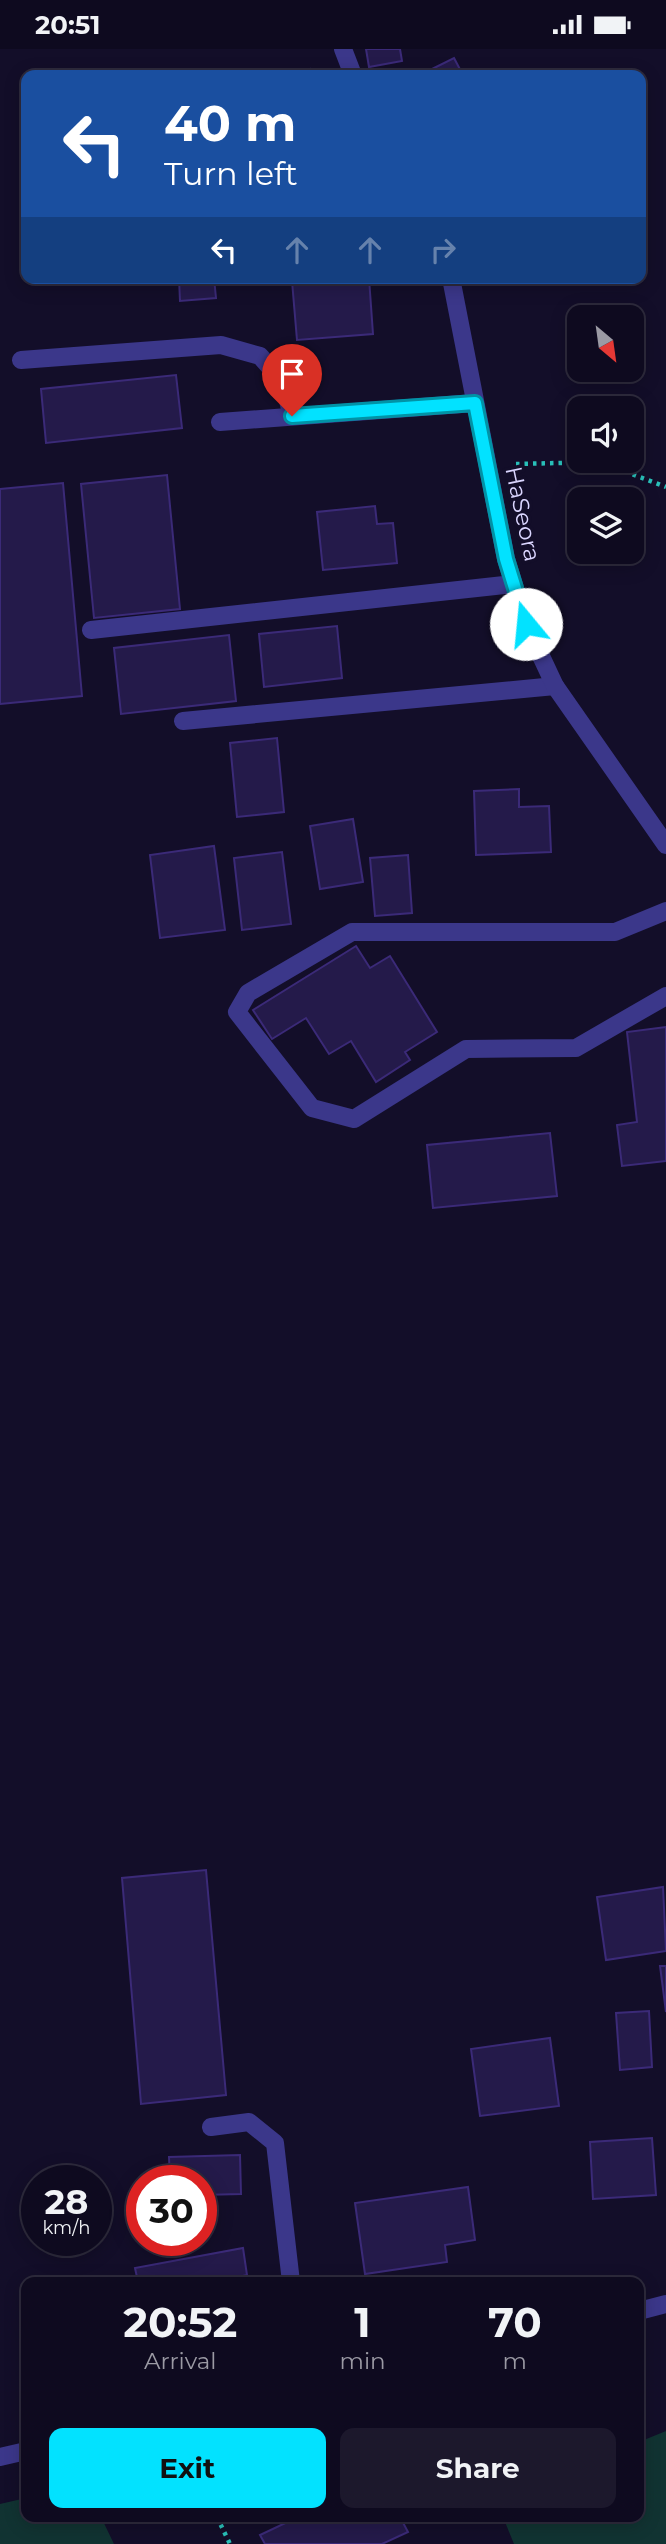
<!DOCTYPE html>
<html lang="en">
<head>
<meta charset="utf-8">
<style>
  :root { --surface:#0e0a1f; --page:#1c182c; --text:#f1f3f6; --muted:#9b9aa4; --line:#2e2b3d; --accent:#02e2ff }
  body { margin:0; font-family:Montserrat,sans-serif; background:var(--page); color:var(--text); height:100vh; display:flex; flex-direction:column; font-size:26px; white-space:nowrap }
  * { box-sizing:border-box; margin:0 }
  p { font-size:23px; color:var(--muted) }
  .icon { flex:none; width:38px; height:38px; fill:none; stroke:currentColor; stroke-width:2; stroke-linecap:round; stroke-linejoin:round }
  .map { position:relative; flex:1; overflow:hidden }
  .drawer { position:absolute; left:21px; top:2228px; width:623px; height:245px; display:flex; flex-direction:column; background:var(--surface); border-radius:14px; box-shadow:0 4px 18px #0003,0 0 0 2px var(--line) }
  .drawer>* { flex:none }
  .top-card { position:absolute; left:21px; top:21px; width:625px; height:214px; border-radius:14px; box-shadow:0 4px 18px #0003,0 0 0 2px var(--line); background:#1a4fa0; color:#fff; overflow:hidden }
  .needle { width:46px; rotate:151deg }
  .tools { position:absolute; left:567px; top:256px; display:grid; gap:14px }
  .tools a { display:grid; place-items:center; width:77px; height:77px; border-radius:14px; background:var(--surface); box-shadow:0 4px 18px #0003,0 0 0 2px var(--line); font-size:35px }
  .speed { position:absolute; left:21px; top:2116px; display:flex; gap:14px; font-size:35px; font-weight:700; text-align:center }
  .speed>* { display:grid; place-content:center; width:91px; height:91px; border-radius:50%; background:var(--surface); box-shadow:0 4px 18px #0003,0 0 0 2px var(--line); line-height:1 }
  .speed small { font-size:18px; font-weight:400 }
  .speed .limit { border:10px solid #d22; background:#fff; color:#111 }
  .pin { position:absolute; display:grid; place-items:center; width:60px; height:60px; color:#fff; margin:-72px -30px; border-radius:50% 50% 50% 0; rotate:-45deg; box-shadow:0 0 7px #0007 }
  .pin .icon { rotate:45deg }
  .me { position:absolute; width:77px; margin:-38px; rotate:343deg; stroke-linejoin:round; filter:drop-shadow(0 0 5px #0008) }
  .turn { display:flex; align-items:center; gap:24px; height:147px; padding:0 28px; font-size:32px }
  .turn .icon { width:91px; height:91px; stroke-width:2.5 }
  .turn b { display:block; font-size:49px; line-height:60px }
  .lanes { display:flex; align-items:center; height:66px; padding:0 28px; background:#0003; justify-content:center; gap:35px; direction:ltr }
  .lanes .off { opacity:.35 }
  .eta { display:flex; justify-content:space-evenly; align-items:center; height:119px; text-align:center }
  .eta b { font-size:42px; font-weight:700; line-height:49px }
  .primary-button { display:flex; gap:14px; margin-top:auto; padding:14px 28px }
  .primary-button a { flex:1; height:80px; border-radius:14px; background:var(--accent); color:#111; font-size:28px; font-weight:700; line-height:80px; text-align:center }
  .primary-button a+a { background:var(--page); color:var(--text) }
  .status { display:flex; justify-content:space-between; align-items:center; height:49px; padding:0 35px; background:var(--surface); direction:ltr }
  .status svg { height:19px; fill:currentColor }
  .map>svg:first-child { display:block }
  .green { fill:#113332 }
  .building { fill:#241a4a; stroke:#3b2a78; stroke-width:2 }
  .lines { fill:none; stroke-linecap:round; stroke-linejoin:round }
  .path { stroke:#29c0b9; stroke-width:4.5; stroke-dasharray:3.5 5; stroke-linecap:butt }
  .service { stroke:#3b378a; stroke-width:18 }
  .minor { stroke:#3b378a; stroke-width:18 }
  .tertiary { stroke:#3b378a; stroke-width:18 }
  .route-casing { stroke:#0193a6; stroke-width:18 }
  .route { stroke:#02e2ff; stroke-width:12 }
  .labels { text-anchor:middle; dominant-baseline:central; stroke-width:7; stroke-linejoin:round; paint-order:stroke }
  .street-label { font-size:23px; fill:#dbd6ff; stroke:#130e29 }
</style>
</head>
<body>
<div class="status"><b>20:51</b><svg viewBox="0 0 49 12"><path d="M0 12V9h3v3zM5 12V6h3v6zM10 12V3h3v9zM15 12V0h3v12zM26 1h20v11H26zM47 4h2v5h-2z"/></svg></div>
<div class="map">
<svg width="666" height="2495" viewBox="0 0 666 2495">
  <rect width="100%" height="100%" fill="#130e29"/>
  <!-- green -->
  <g class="green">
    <path d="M 666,2382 L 666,2495 L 514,2495 L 503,2468 L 639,2468 L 639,2393 Z"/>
    <path d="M 26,2449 L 26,2468 L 101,2468 L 114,2495 L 0,2495 L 0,2455 Z"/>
  </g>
  <!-- building -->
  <g class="building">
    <path d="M 366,0 L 400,0 L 402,12 L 369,18 Z"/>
    <path d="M 454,9 L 463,26 L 428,26 L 426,23 Z"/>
    <path d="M 310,20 L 312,26 L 282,26 Z"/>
    <path d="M 179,229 L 214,229 L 216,249 L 180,252 Z"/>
    <path d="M 334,229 L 369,229 L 373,285 L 297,291 L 292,232 Z"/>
    <path d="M 176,326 L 182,379 L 46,394 L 41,340 Z"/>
    <path d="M 167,426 L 180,560 L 94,569 L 81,435 Z"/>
    <path d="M 63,434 L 82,647 L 0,655 L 0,440 Z"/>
    <path d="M 375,457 L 377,475 L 393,474 L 397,514 L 323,521 L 317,463 Z"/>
    <path d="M 337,577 L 342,629 L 264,638 L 259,585 Z"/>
    <path d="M 229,586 L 236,652 L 121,665 L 114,599 Z"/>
    <path d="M 277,689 L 284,763 L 237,768 L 230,694 Z"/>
    <path d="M 519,740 L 519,758 L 549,757 L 551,803 L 476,806 L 474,742 Z"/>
    <path d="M 353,770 L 363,833 L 320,840 L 310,777 Z"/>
    <path d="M 214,797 L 225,881 L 160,889 L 150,806 Z"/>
    <path d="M 282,803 L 291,875 L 242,881 L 234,809 Z"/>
    <path d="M 408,806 L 412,864 L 375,867 L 370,809 Z"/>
    <path d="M 356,897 L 370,919 L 390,907 L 437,983 L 405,1003 L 410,1011 L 376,1033 L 351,992 L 329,1005 L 306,969 L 272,990 L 253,961 Z"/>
    <path d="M 666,978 L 666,1112 L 622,1117 L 617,1076 L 637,1073 L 627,983 Z"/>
    <path d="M 550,1084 L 557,1147 L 433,1159 L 427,1096 Z"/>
    <path d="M 206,1821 L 226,2046 L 141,2055 L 122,1829 Z"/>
    <path d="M 663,1838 L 666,1902 L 606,1911 L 597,1848 Z"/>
    <path d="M 660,1917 L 666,1917 L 666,1963 Z"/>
    <path d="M 649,1962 L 652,2018 L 620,2021 L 616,1964 Z"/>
    <path d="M 550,1989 L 559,2057 L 480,2067 L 471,2000 Z"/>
    <path d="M 652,2089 L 656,2146 L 593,2150 L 590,2093 Z"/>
    <path d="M 240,2106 L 241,2145 L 201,2146 L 201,2132 L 170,2132 L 169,2108 Z"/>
    <path d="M 468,2138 L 475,2191 L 445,2196 L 447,2213 L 365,2225 L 355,2154 Z"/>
    <path d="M 243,2199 L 247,2226 L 230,2230 L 231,2233 L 138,2233 L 135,2219 Z"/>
    <path d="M 298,2468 L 400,2468 L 408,2483 L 382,2495 L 265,2495 L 260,2486 Z"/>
  </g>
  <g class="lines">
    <!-- path -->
    <g class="path">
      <path d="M 516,415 L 600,413 L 666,438"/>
      <path d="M 217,2468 L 230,2495"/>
    </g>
    <!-- service -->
    <g class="service">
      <path d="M 343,0 L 353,26"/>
      <path d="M 21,311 L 221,296 L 260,307 L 283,333 L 292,367"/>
      <path d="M 220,373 L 475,354"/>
      <path d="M 91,581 L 513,535"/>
      <path d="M 183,672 L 555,637"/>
      <path d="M 666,862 L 615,883 L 352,883 L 248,944 L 237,963 L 312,1059 L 354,1070 L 466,1000 L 576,999 L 666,947"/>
      <path d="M 211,2078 L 249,2073 L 275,2094 L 291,2233"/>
    </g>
    <!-- minor -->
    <path class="minor" d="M 451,229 L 506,510 L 526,575 L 555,637 L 666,796"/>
    <!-- tertiary -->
    <g class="tertiary">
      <path d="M 639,2262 L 666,2255"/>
      <path d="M 0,2408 L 26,2402"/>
    </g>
  </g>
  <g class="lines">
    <defs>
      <path id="route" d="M 292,367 L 475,354 L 506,510 L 526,575"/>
    </defs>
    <!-- route casing -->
    <use href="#route" class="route-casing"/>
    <!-- route -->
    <use href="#route" class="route"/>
  </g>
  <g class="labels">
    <!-- street labels -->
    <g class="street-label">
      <text transform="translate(523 465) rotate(78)">HaSeora</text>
    </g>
  </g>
</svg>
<div class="tools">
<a><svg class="needle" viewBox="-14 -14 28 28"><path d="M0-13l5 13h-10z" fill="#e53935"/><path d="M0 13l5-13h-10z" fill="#9b9aa4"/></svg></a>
<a><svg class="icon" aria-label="sound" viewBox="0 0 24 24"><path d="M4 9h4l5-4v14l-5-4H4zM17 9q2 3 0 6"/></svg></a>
<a><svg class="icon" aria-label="layers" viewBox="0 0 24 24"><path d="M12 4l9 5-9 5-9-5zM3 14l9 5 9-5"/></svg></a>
</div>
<div class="speed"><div>28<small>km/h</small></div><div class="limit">30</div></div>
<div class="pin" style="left:292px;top:367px;background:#d93025"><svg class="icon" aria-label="arrive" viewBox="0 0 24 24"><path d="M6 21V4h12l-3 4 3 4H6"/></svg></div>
<svg class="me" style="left:526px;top:575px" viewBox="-20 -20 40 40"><circle r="19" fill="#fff"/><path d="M0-13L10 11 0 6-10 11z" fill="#02e2ff"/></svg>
<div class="top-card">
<div class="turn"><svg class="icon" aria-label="left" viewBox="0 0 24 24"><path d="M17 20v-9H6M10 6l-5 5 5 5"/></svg><div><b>40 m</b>Turn left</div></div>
<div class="lanes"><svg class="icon" aria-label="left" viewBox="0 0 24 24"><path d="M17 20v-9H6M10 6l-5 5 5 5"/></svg><svg class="icon off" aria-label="ahead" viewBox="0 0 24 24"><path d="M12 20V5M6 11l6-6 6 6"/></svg><svg class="icon off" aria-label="ahead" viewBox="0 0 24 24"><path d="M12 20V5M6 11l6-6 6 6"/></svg><svg class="icon off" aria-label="right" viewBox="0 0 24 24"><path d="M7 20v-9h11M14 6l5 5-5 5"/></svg></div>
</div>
<section class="drawer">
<div class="eta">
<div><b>20:52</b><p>Arrival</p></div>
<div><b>1</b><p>min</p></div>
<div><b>70</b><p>m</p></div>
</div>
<div class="primary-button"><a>Exit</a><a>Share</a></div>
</section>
</div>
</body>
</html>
